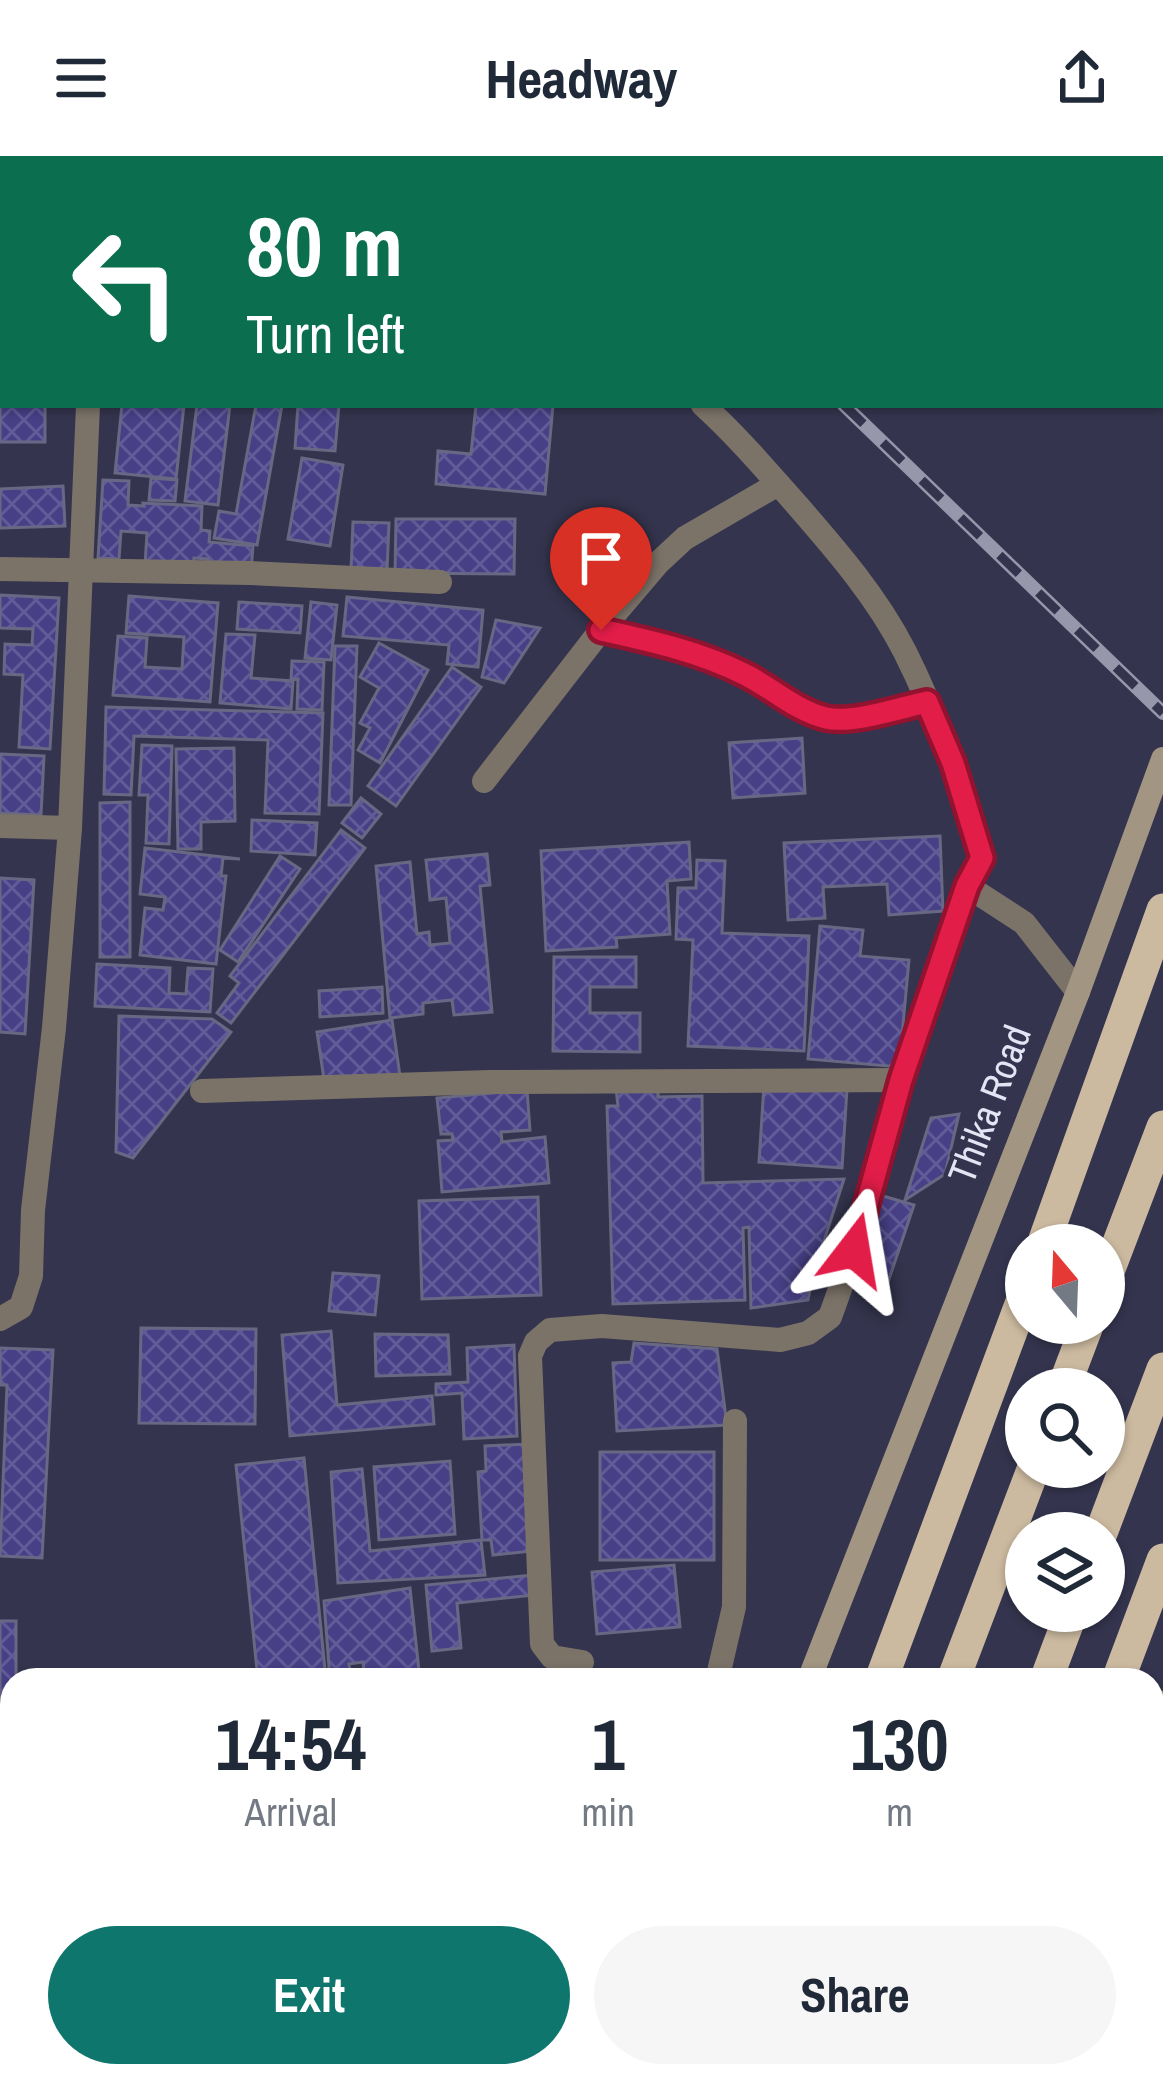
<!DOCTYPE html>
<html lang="en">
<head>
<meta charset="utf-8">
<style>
  :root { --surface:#fff; --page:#f6f6f7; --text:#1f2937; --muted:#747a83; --accent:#0f766e }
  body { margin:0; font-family:"Archivo Narrow",sans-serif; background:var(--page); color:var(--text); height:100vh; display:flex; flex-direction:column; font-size:45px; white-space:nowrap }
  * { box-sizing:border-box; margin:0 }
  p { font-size:39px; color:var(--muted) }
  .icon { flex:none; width:66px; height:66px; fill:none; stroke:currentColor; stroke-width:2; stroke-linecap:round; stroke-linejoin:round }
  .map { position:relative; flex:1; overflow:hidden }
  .panel { position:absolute; left:0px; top:1512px; width:1164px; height:420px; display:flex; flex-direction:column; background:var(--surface); border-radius:36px 36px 0 0; box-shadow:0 3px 9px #0004 }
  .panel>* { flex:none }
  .top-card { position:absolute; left:0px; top:0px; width:1164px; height:252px; box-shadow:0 3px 9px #0004; background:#0b6e4f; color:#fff; overflow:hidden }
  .needle { width:78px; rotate:341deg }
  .controls { position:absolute; left:1005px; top:1068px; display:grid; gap:24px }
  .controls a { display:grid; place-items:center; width:120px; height:120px; border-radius:50%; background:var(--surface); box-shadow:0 3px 9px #0004; font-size:60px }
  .pin { position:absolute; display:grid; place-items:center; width:102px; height:102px; color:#fff; margin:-123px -51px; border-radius:50% 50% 50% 0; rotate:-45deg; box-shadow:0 0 12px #0007 }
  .pin .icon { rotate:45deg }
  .me { position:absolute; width:132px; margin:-66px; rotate:14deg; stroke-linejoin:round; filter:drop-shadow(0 0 9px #0008) }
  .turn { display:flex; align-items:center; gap:42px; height:252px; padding:0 48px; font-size:54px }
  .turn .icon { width:156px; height:156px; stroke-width:2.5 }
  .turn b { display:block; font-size:84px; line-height:102px }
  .eta { display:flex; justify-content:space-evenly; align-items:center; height:204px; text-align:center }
  .eta b { font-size:72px; font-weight:800; line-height:84px }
  .action { display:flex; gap:24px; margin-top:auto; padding:24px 48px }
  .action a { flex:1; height:138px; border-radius:72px; background:var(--accent); color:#fff; font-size:48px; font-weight:800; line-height:138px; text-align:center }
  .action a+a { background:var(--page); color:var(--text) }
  header { display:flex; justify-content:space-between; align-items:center; height:156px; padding:0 48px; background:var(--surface); font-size:54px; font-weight:800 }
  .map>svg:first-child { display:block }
  .building { fill:url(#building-cross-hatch); stroke:#686885; stroke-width:3 }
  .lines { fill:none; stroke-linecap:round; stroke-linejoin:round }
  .service { stroke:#7c7368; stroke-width:24 }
  .minor { stroke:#7c7368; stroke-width:24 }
  .secondary { stroke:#a29582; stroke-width:24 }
  .trunk { stroke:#ccbaa0; stroke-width:33 }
  .rail-casing { stroke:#9697ab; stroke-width:14 }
  .rail { stroke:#34344e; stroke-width:9; stroke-dasharray:27; stroke-linecap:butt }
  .route-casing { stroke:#92132f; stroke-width:30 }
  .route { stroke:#e11d48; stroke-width:21 }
  .labels { text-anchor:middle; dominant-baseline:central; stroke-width:9; stroke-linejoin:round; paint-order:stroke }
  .street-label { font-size:39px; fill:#e3e4f4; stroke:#34344e }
</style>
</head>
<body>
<header><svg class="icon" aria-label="menu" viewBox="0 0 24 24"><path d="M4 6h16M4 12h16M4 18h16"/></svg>Headway<svg class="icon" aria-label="share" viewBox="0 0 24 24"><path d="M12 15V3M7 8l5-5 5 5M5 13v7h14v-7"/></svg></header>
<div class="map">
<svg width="1163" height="1932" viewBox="0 0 1163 1932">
  <defs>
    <pattern id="building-cross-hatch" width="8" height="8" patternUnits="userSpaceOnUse" patternTransform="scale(3)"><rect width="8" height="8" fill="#474086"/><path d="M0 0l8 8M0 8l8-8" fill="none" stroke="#615b98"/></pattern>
  </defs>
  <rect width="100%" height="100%" fill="#34344e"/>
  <!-- building -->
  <g class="building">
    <path d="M 16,0 L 69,0 L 68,3 L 16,3 Z"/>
    <rect x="0" y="42" width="3" height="77"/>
    <path d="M 0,248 L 45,249 L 45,286 L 0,286 Z"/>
    <path d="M 122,249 L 184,249 L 176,323 L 115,317 Z"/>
    <path d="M 197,249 L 230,249 L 218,349 L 185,345 Z"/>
    <path d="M 256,249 L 282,249 L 257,389 L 214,382 L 219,355 L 236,358 Z"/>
    <path d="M 298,249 L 339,249 L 335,295 L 295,292 Z"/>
    <path d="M 476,249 L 553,249 L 545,338 L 436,328 L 438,295 L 471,298 Z"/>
    <path d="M 302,302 L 343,309 L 330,390 L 288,383 Z"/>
    <path d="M 151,322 L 177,324 L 175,345 L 149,344 Z"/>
    <path d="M 103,324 L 129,325 L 128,349 L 144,350 L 143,347 L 202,350 L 201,374 L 210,375 L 209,386 L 253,390 L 251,415 L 208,412 L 208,403 L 194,402 L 193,412 L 145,409 L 147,377 L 121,375 L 119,403 L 98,402 Z"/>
    <path d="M 63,330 L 65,370 L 0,372 L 0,333 Z"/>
    <path d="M 396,363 L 515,363 L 514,418 L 395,417 Z"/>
    <path d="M 353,366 L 389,367 L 387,415 L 351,414 Z"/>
    <path d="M 0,439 L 59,442 L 50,593 L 19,591 L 23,519 L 4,518 L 5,488 L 32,489 L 33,473 L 0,472 Z"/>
    <path d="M 129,440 L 218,447 L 210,546 L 113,539 L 118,480 L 147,482 L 145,511 L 182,513 L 184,481 L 126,477 Z"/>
    <path d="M 347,441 L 483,454 L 478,511 L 447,508 L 449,489 L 343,480 Z"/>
    <path d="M 239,446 L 302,450 L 300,477 L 237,473 Z"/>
    <path d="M 311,446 L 337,449 L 331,504 L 305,502 Z"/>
    <path d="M 496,464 L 540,472 L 504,527 L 482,521 Z"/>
    <path d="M 226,478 L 255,479 L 251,522 L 293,525 L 291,553 L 220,547 Z"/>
    <path d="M 379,487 L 428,514 L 380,607 L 358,594 L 370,572 L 360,567 L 379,532 L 360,521 Z"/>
    <path d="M 335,490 L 357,490 L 351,649 L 329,649 Z"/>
    <path d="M 292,505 L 324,506 L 322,554 L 297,553 L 298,523 L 291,524 Z"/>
    <path d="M 452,511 L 481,531 L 396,650 L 368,630 Z"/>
    <path d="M 106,551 L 323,557 L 319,658 L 265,657 L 268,584 L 134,580 L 131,639 L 104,638 Z"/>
    <path d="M 802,582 L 805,637 L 733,642 L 729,587 Z"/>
    <path d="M 142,589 L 172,590 L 169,688 L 146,687 L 148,639 L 139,639 Z"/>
    <path d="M 234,592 L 235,665 L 201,666 L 201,693 L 178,693 L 176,593 Z"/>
    <path d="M 0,598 L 44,600 L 41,659 L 0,657 Z"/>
    <path d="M 361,642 L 381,658 L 362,682 L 342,667 Z"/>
    <path d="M 130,646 L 130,801 L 100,801 L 100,647 Z"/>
    <path d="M 252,664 L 317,667 L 315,699 L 251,695 Z"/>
    <path d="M 341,674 L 365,692 L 231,867 L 217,857 L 239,827 L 230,820 Z"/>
    <path d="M 940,680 L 943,755 L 889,759 L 887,728 L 823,731 L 825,762 L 788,764 L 784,687 Z"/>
    <path d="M 689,686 L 691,723 L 667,725 L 670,778 L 616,782 L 617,791 L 546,795 L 541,695 Z"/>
    <path d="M 145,692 L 240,703 L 223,702 L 221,720 L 226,720 L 216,808 L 140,799 L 145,752 L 163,754 L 165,741 L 140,738 Z"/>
    <path d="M 487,698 L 490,729 L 480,730 L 492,856 L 454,859 L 452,844 L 423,847 L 423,858 L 390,862 L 376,710 L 410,706 L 417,778 L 429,776 L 430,789 L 450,787 L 446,742 L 430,744 L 426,704 Z"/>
    <path d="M 280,700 L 300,713 L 238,806 L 220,794 Z"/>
    <path d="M 697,704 L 725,705 L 722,777 L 809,780 L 804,895 L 688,890 L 693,784 L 676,783 L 678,732 L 696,732 Z"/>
    <path d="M 0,722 L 34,724 L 25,878 L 0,876 Z"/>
    <path d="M 820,770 L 863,774 L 860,800 L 909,804 L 899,911 L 808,903 Z"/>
    <path d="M 554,801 L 636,801 L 636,831 L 590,831 L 590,857 L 640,857 L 640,896 L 553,895 Z"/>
    <path d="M 97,808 L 170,812 L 169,837 L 186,838 L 188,812 L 213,813 L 210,856 L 95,850 Z"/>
    <path d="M 382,831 L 383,857 L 320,861 L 319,835 Z"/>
    <path d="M 119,860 L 212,863 L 231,876 L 133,1002 L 116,996 Z"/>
    <path d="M 392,864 L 400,920 L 325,930 L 317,876 Z"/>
    <path d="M 764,929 L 847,933 L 842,1012 L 759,1006 Z"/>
    <path d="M 658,931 L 658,941 L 702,940 L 703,1027 L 844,1023 L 813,1119 L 808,1144 L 751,1152 L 749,1071 L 743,1072 L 745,1144 L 613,1148 L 607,950 L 618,950 L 616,933 Z"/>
    <path d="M 527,934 L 530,974 L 501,976 L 502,986 L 545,981 L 549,1027 L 442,1036 L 438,985 L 453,984 L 452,978 L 441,978 L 437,942 Z"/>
    <path d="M 959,958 L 945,1018 L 905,1044 L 931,962 Z"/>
    <path d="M 883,1040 L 914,1049 L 883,1141 L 855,1130 Z"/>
    <path d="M 538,1041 L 541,1139 L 422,1143 L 419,1045 Z"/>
    <path d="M 333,1117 L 379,1120 L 375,1159 L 329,1155 Z"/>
    <path d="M 141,1172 L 256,1173 L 255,1268 L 139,1267 Z"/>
    <path d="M 331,1175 L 337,1249 L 432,1240 L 434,1268 L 290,1280 L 282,1179 Z"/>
    <path d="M 375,1178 L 448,1179 L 450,1218 L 376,1220 Z"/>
    <path d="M 634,1187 L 717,1193 L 727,1269 L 617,1275 L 613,1207 L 631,1206 Z"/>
    <path d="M 514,1189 L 517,1280 L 464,1283 L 462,1237 L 436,1239 L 436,1228 L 468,1226 L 467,1192 Z"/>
    <path d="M 0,1192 L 53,1194 L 42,1402 L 0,1400 L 7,1229 L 0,1229 Z"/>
    <path d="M 528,1288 L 533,1395 L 493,1399 L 491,1384 L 482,1384 L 478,1316 L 486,1315 L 485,1290 Z"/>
    <rect x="600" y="1296" width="114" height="108"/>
    <path d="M 304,1302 L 326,1524 L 258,1524 L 236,1309 Z"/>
    <path d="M 450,1305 L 455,1378 L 379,1384 L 374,1311 Z"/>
    <path d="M 362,1313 L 370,1395 L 481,1384 L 485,1419 L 338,1427 L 331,1316 Z"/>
    <path d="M 674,1409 L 680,1471 L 597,1478 L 592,1416 Z"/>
    <path d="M 534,1419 L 535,1439 L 457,1447 L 461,1492 L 432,1495 L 426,1429 Z"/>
    <path d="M 410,1432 L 420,1524 L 365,1524 L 363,1506 L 349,1508 L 351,1524 L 330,1524 L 324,1445 Z"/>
    <path d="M 0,1465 L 16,1465 L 16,1524 L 12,1524 L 12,1547 L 0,1547 Z"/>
    <path d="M 0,1560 L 12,1561 L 12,1648 L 0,1647 Z"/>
    <path d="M 0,1651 L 12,1651 L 12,1671 L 0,1672 Z"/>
    <path d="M 12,1767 L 12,1809 L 0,1810 L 0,1768 Z"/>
    <path d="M 0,1827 L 12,1828 L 12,1885 L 0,1885 Z"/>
    <path d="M 0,1923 L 63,1932 L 0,1932 Z"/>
  </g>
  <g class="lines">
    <!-- service -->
    <g class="service">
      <path d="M 601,474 C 650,485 698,495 744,517 C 771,531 796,555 826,562 C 852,568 900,552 927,546"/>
      <path d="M 484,625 L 601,474 L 658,407 L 685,382 L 778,328"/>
      <path d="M 202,935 L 490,926 L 901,924"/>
      <path d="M 582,1506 L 552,1501 L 542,1488 L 530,1200 L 536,1186 L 550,1174 L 602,1170 L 780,1184 L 808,1177 L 830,1161 L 854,1094 L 901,924 L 967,730"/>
    </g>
    <!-- minor -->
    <g class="minor">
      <path d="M 422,0 L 426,3"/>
      <path d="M 117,3 L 119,0"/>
      <path d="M 703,249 C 737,280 766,314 797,349 C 837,395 877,441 905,496 C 938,562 961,631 982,702 L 967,730 L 1024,767 L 1078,836"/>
      <path d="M 0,413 L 250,417 L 440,426"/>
      <path d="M 0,670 L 70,672"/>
      <path d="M 0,1163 L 21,1151 L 31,1120 L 33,1054 L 54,872 L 70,672 L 88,249"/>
      <path d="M 717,1524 L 734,1451 L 735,1265"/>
      <path d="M 547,1932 L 552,1920"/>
    </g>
    <!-- secondary -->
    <g class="secondary">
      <path d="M 809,1524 L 1078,836 L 1163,603"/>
      <path d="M 1152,1577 L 1163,1547"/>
      <path d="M 1019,1932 L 1024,1920"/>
    </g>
    <!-- trunk -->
    <g class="trunk">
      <path d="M 1043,1089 L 1163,754"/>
      <path d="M 1104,1126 L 1163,971"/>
      <path d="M 1063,1233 L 1088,1167"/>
      <path d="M 1101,1377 L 1163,1213"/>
      <path d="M 881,1524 L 1026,1135"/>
      <path d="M 953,1524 L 1034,1311"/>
      <path d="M 1046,1524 L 1072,1455"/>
      <path d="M 1118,1524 L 1163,1404"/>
      <path d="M 732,1932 L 736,1920"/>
      <path d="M 796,1932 L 800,1920"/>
      <path d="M 892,1932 L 897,1920"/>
      <path d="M 963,1932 L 968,1920"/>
    </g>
    <defs>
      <g id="rail">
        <path d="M 603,0 L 606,3"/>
        <path d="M 844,249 L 1163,557"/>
      </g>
    </defs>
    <!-- rail casing -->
    <use href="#rail" class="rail-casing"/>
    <!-- rail -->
    <use href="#rail" class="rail"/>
  </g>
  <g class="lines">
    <defs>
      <path id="route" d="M 601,474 C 650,485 698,495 744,518 C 771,531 796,555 826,562 C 852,568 899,552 927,546 L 953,607 L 982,702 L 967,730 L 901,924 L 854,1094"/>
    </defs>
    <!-- route casing -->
    <use href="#route" class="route-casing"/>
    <!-- route -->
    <use href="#route" class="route"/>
  </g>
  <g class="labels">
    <!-- street labels -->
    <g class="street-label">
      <text transform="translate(989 948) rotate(-69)">Thika Road</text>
    </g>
  </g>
</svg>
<div class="controls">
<a><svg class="needle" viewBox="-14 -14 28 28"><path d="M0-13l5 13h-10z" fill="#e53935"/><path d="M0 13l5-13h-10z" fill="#747a83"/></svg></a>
<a><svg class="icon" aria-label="search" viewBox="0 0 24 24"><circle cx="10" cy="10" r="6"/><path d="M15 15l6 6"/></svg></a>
<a><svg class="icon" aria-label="layers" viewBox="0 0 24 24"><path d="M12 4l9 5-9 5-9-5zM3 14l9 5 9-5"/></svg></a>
</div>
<div class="pin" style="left:601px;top:474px;background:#d93025"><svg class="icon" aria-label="arrive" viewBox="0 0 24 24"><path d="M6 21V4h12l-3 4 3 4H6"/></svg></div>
<svg class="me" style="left:854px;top:1094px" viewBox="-20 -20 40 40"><path d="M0-17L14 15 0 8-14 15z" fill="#e11d48" stroke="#fff" stroke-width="4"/></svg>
<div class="top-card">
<div class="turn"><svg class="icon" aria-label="left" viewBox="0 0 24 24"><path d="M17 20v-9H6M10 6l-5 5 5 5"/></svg><div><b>80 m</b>Turn left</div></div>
</div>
<section class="panel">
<div class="eta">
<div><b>14:54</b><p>Arrival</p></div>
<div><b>1</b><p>min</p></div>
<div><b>130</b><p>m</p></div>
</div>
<div class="action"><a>Exit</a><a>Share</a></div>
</section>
</div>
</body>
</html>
